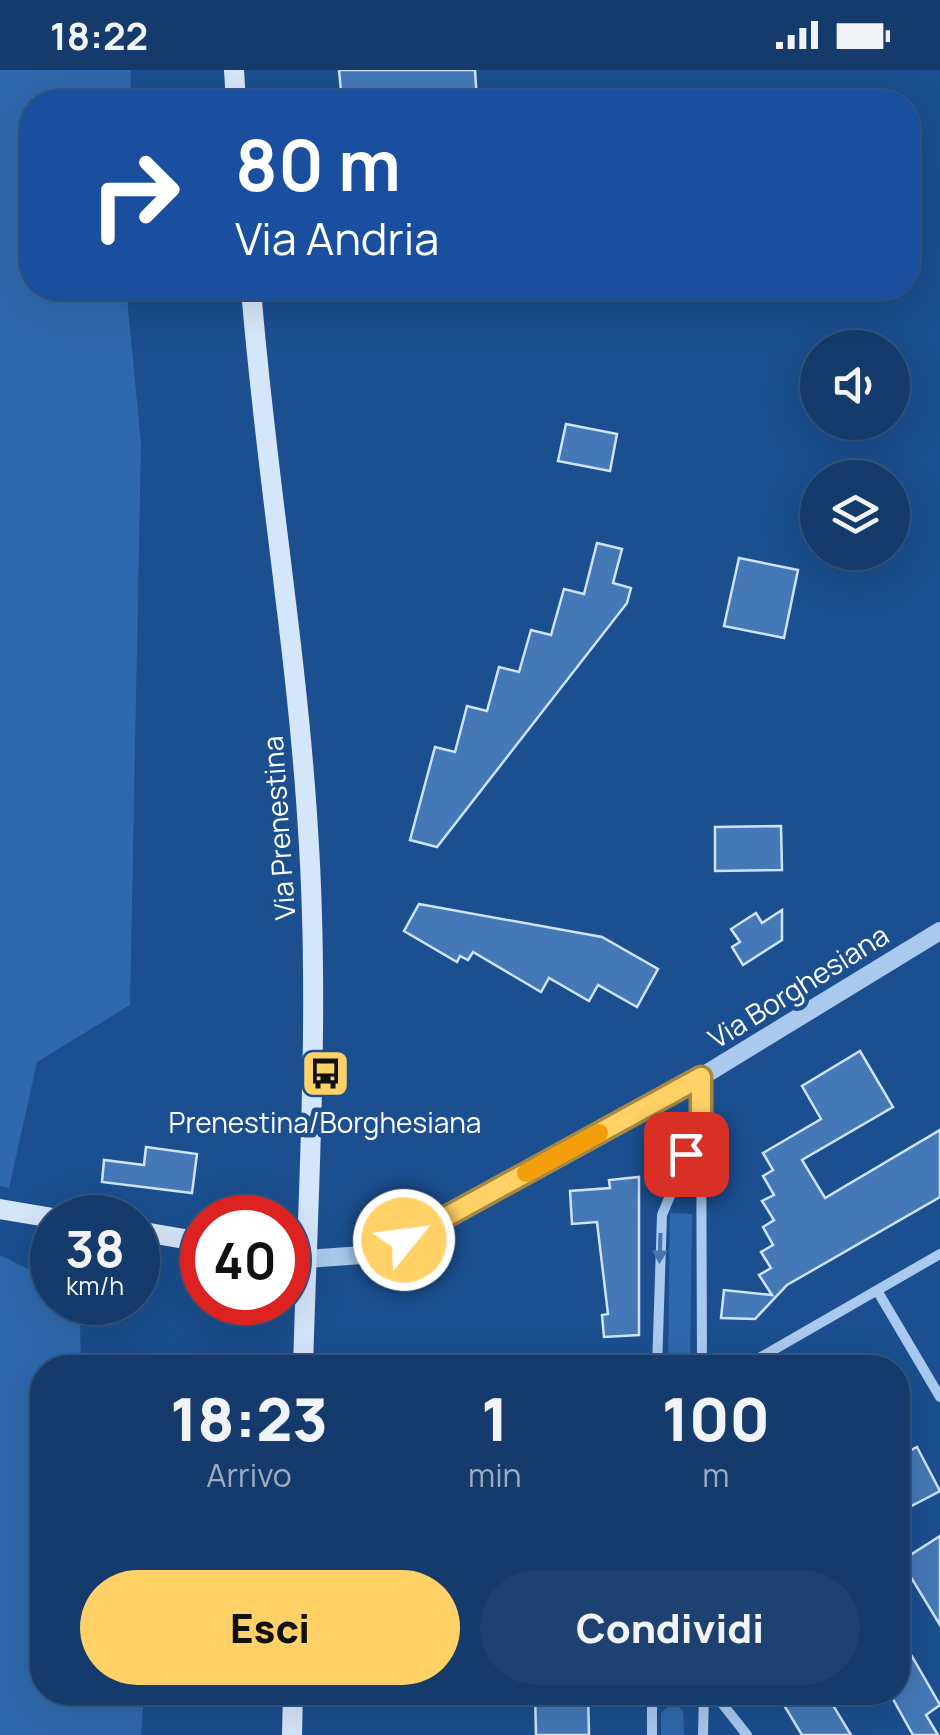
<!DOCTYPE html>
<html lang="it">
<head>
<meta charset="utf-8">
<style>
  :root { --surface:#143b6b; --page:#1d4271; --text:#f1f3f6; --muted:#9dadc1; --line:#33557e; --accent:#ffd166 }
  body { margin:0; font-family:Manrope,sans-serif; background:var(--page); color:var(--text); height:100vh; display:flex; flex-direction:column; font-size:38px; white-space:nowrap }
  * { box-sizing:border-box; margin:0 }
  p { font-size:32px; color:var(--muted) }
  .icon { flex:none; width:55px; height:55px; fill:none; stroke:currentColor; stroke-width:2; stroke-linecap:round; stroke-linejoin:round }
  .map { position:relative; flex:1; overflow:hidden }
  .panel { position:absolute; left:30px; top:1285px; width:880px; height:350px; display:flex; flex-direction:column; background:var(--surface); border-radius:40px; box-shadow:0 10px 40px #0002,0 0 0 2px var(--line) }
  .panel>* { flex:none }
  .guide { position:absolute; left:20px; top:20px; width:900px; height:210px; border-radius:40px; box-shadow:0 10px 40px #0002,0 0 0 2px var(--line); background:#1a4fa0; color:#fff; overflow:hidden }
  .tools { position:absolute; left:800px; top:260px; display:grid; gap:20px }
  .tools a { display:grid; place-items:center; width:110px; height:110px; border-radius:50%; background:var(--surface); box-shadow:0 10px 40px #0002,0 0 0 2px var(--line); font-size:50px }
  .speed { position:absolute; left:30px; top:1125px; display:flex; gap:20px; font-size:50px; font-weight:700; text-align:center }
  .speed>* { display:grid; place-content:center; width:130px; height:130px; border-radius:50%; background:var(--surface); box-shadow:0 10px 40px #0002,0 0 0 2px var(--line); line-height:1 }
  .speed small { font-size:25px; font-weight:400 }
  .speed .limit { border:15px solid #d22; background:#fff; color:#111 }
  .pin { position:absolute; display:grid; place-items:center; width:85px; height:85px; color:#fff; margin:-42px; border-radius:20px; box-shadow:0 5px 15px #0006 }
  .me { position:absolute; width:110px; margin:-55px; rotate:61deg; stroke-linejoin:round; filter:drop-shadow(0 0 8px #0008) }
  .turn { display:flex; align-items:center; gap:35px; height:210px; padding:0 50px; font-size:45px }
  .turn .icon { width:130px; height:130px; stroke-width:2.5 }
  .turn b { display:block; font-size:70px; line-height:85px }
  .eta { display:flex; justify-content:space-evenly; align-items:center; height:170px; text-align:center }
  .eta b { font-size:60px; font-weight:800; line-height:70px }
  .primary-button { display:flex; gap:20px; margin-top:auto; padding:20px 50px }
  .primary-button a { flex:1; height:115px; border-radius:60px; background:var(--accent); color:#111; font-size:40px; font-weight:800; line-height:115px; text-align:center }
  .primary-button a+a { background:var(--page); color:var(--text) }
  .status { display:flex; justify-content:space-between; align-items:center; height:70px; padding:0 50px; background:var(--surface); direction:ltr }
  .status svg { height:28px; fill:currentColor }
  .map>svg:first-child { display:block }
  .green { fill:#2e69ad }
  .building { fill:#4478b7; stroke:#cfe3fa; stroke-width:2.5 }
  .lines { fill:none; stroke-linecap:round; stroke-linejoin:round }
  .minor { stroke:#a9c9ee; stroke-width:10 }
  .tertiary { stroke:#a9c9ee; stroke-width:18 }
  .secondary { stroke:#d6e6fa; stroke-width:20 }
  .oneway { fill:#4674ac }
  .route-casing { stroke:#a68842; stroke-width:25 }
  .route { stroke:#ffd166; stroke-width:18 }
  .slow { stroke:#f59e0b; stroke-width:18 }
  .labels { text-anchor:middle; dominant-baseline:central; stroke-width:9; stroke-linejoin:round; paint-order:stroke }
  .street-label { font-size:28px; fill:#fff; stroke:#1b4f8f }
  .poi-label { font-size:28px; fill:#fff; stroke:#1b4f8f }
</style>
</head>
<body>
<div class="status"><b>18:22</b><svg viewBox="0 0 49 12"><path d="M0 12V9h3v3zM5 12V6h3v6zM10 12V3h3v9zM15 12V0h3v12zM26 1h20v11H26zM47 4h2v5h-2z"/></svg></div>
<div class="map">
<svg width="940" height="1665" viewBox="0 0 940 1665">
  <rect width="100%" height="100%" fill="#1b4f8f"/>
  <!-- green -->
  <g class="green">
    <path d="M 0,0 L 131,0 L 130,32 L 32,32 L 32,218 L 126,218 L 141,373 L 130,935 L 37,992 L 9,1118 L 0,1116 Z"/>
    <path d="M 670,1143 L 692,1144 L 690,1297 L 668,1297 Z"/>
    <path d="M 0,1185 L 52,1211 L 52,1232 L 69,1233 L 80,1250 L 81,1297 L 42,1298 L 42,1622 L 144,1623 L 141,1665 L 0,1665 Z"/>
    <path d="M 674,1632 L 683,1641 L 684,1665 L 661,1665 L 661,1643 Z"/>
  </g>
  <!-- building -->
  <g class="building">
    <path d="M 339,0 L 475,0 L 477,32 L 342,32 Z"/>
    <path d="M 566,354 L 617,364 L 610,401 L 558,391 Z"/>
    <path d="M 597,473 L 622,479 L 613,513 L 631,518 L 627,533 L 437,777 L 410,770 L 435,677 L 455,682 L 467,636 L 487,641 L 499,597 L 519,602 L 531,560 L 551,565 L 564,519 L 584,524 Z"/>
    <path d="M 739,488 L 798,500 L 784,568 L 724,556 Z"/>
    <path d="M 781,756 L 782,800 L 715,801 L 715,757 Z"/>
    <path d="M 419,834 L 602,867 L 658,899 L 637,937 L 598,915 L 589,931 L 549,908 L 541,922 L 473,882 L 468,890 L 460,886 L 457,892 L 404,861 Z"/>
    <path d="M 782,840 L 782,870 L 743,895 L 732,877 L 740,872 L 731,859 L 756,843 L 762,853 Z"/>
    <path d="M 860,981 L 893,1037 L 802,1090 L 825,1128 L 940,1060 L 940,1127 L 787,1215 L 755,1249 L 721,1248 L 724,1220 L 772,1225 L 759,1205 L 771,1198 L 761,1182 L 773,1175 L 763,1157 L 774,1150 L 762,1131 L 774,1125 L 763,1106 L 773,1100 L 763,1083 L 821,1049 L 802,1016 Z"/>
    <path d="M 146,1077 L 197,1084 L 192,1123 L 102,1112 L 104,1090 L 144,1095 Z"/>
    <path d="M 639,1107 L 639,1265 L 604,1267 L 602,1245 L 608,1244 L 597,1152 L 572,1154 L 570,1121 L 610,1118 L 609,1110 Z"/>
    <path d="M 917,1377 L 940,1421 L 898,1443 L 898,1387 Z"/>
    <path d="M 940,1466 L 940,1555 L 901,1491 Z"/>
    <path d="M 898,1562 L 940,1635 L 926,1645 L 938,1665 L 913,1665 L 889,1622 L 898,1622 Z"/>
    <path d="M 535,1622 L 588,1622 L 589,1665 L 536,1665 Z"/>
    <path d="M 776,1622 L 825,1622 L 851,1665 L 802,1665 Z"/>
  </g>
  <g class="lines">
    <!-- minor -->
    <g class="minor">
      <path d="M 701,1007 L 702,1298"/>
      <path d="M 878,1222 L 940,1327"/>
      <path d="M 657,1298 L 662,1145 L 698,1059"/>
      <path d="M 742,1298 L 940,1184"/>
      <path d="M 713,1622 L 747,1665"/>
      <path d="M 652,1665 L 652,1622"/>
      <path d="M 703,1665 L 704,1622"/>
    </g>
    <!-- tertiary -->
    <path class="tertiary" d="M 306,1189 L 362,1185 L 405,1170 L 701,1007 L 940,861"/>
    <!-- secondary -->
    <g class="secondary">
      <path d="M 234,0 L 236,32"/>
      <path d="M 251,218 C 265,399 297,578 308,760 C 320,938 308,1119 303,1298"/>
      <path d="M 0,1139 L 53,1148"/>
      <path d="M 138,1161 L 202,1172"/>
      <path d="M 292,1665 L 293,1622"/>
    </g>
  </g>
  <!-- one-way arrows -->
  <defs><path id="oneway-solid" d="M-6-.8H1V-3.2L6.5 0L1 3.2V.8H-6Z" transform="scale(2.5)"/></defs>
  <use class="oneway" href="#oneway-solid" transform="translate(660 1178) rotate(92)"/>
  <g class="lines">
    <defs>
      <path id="route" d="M 404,1170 L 701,1007 L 701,1054 L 686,1084"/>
    </defs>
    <!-- route casing -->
    <use href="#route" class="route-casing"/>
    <!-- route -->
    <use href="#route" class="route"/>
    <!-- slow -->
    <path class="slow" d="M 526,1103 L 599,1063"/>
  </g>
  <!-- icons -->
  <defs>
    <symbol id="bus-square" viewBox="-11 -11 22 22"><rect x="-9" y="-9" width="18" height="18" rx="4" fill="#ffd166" stroke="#1b4f8f"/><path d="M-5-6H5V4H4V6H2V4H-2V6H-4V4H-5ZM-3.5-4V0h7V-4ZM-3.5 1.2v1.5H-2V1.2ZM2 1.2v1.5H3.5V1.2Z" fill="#111"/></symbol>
  </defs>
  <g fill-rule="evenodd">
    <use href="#bus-square" x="298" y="976" width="55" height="55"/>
  </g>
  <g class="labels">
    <!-- street labels -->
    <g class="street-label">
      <text transform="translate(278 758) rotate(-94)">Via Prenestina</text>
      <text transform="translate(798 916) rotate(-32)">Via Borghesiana</text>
    </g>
    <!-- poi labels -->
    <g class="poi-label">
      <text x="325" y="1052">Prenestina/Borghesiana</text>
    </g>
  </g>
</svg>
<div class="tools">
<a><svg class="icon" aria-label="sound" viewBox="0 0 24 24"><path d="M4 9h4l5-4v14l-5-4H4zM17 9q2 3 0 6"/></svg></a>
<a><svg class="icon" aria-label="layers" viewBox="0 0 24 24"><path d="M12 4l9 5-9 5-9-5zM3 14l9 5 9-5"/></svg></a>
</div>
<div class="speed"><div>38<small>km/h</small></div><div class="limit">40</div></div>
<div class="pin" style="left:686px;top:1084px;background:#d93025"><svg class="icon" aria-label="arrive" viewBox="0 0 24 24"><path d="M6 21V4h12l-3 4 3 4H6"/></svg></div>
<svg class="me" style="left:404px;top:1170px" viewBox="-20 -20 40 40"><circle r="17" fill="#ffd166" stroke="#fff" stroke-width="3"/><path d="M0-11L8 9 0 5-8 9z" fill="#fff"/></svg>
<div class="guide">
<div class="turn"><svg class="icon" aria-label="right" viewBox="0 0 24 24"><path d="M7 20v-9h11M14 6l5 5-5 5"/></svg><div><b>80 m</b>Via Andria</div></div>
</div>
<section class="panel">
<div class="eta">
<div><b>18:23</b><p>Arrivo</p></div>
<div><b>1</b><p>min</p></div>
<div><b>100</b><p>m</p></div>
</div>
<div class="primary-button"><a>Esci</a><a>Condividi</a></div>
</section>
</div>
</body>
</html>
